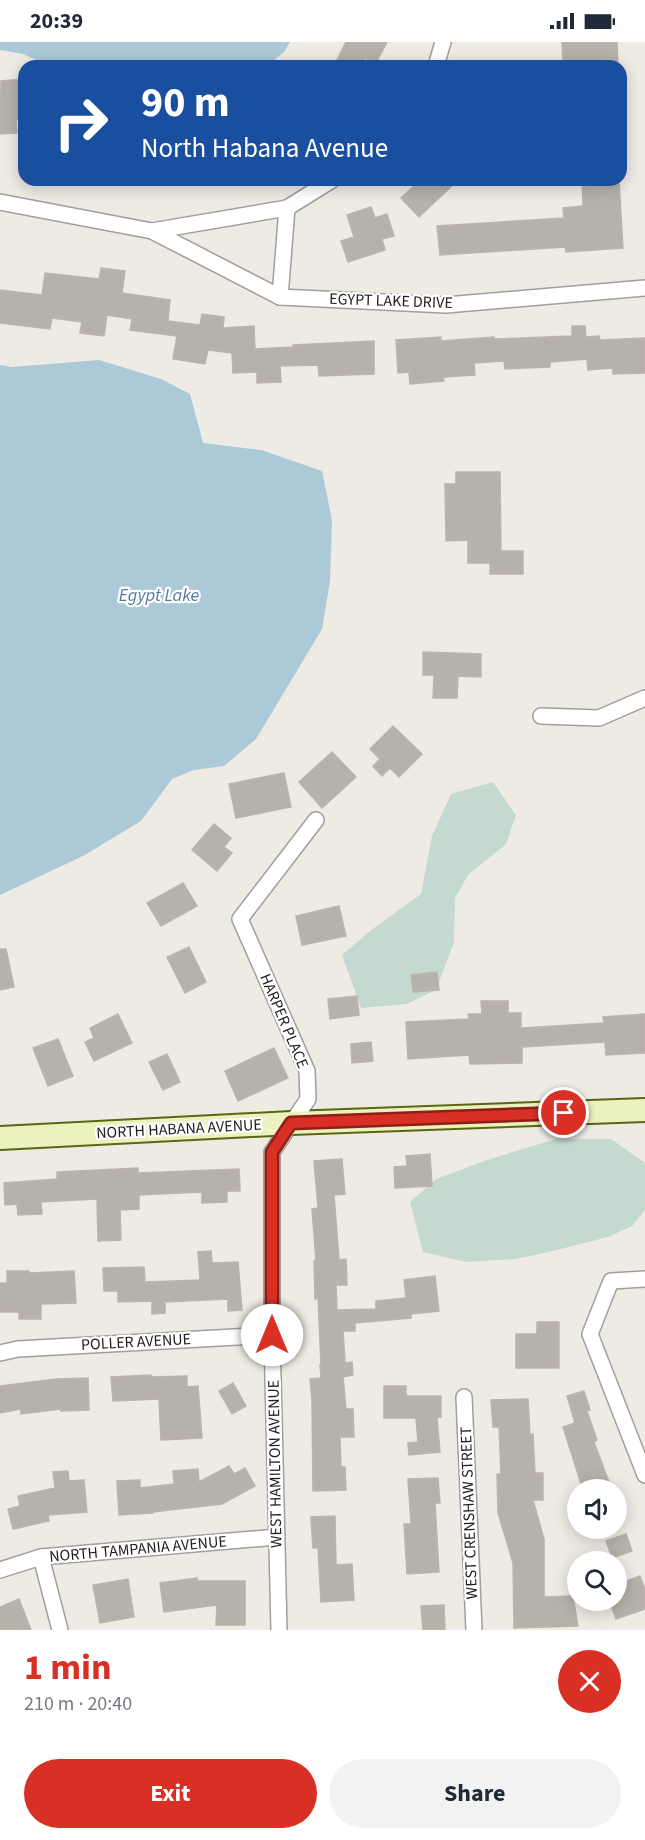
<!DOCTYPE html>
<html lang="en">
<head>
<meta charset="utf-8">
<style>
  :root { --surface:#fff; --page:#f2f2f3; --text:#1f2937; --muted:#747a83; --accent:#d93025 }
  body { margin:0; font-family:"Source Sans 3",sans-serif; background:var(--page); color:var(--text); height:100vh; display:flex; flex-direction:column; font-size:22px; white-space:nowrap }
  * { box-sizing:border-box; margin:0 }
  p { font-size:20px; color:var(--muted) }
  .icon { flex:none; width:33px; height:33px; fill:none; stroke:currentColor; stroke-width:2; stroke-linecap:round; stroke-linejoin:round }
  .map { position:relative; height:1588px; overflow:hidden }
  .details { display:flex; flex-direction:column; background:var(--surface); flex:1 }
  .details>* { flex:none }
  .guide { position:absolute; left:18px; top:18px; width:609px; height:126px; border-radius:18px; box-shadow:0 3px 15px #0003; background:#1a4fa0; color:#fff; overflow:hidden }
  .tools { position:absolute; left:567px; top:1437px; display:grid; gap:12px }
  .tools a { display:grid; place-items:center; width:60px; height:60px; border-radius:50%; background:var(--surface); box-shadow:0 3px 15px #0003; font-size:30px }
  .pin { position:absolute; display:grid; place-items:center; width:51px; height:51px; color:#fff; margin:-26px; border:3px solid #fff; border-radius:50%; box-shadow:0 2px 6px #0007 }
  .me { position:absolute; width:66px; margin:-33px; rotate:0deg; stroke-linejoin:round; filter:drop-shadow(0 0 4px #0008) }
  .turn { display:flex; align-items:center; gap:21px; height:126px; padding:0 24px; font-size:27px }
  .turn .icon { width:78px; height:78px; stroke-width:2.5 }
  .turn b { display:block; font-size:42px; line-height:51px }
  .round { display:grid; place-items:center; flex:none; width:63px; height:63px; border-radius:32px; background:var(--page) }
  .summary { display:flex; align-items:center; justify-content:space-between; height:102px; padding:0 24px }
  h1 { font-size:36px; font-weight:700; line-height:45px; color:var(--accent) }
  .action { display:flex; gap:12px; margin-top:auto; padding:12px 24px }
  .action a { flex:1; height:69px; border-radius:36px; background:var(--accent); color:#fff; font-size:24px; font-weight:700; line-height:69px; text-align:center }
  .action a+a { background:var(--page); color:var(--text) }
  .status { display:flex; justify-content:space-between; align-items:center; height:42px; padding:0 30px; background:var(--surface); direction:ltr }
  .status svg { height:16px; fill:currentColor }
  .map>svg:first-child { display:block }
  .wetland { fill:#c4dad1 }
  .water { fill:#abc9d6 }
  .building { fill:#b6b1ab; stroke:#bdb4aa; stroke-width:1.5 }
  .lines { fill:none; stroke-linecap:round; stroke-linejoin:round }
  .street-casing { stroke:#9f9f9f; stroke-width:18 }
  .secondary-casing { stroke:#596713; stroke-width:26 }
  .street { stroke:#fff; stroke-width:15 }
  .secondary { stroke:#ecf1c0; stroke-width:22 }
  .route-casing { stroke:#8d1f18; stroke-width:15 }
  .route { stroke:#d93025; stroke-width:10 }
  .labels { text-anchor:middle; dominant-baseline:central; stroke-width:4.5; stroke-linejoin:round; paint-order:stroke }
  .street-label { font-size:16px; fill:#1e1e1e; stroke:#fff }
  .water-label { font-size:18px; font-style:italic; fill:#5777a1; stroke:#fff }
</style>
</head>
<body>
<div class="status"><b>20:39</b><svg viewBox="0 0 49 12"><path d="M0 12V9h3v3zM5 12V6h3v6zM10 12V3h3v9zM15 12V0h3v12zM26 1h20v11H26zM47 4h2v5h-2z"/></svg></div>
<div class="map">
<svg width="645" height="1588" viewBox="0 0 645 1588">
  <rect width="100%" height="100%" fill="#eeebe5"/>
  <!-- wetland -->
  <g class="wetland">
    <path d="M 493,740 L 516,773 L 506,802 L 468,833 L 455,856 L 454,900 L 436,948 L 407,962 L 361,966 L 342,913 L 374,886 L 421,852 L 432,794 L 451,752 Z"/>
    <path d="M 556,1097 L 611,1097 L 645,1121 L 645,1168 L 632,1184 L 608,1195 L 545,1211 L 515,1217 L 466,1220 L 423,1210 L 410,1160 L 436,1137 L 490,1117 Z"/>
  </g>
  <!-- water -->
  <g class="water">
    <path d="M 0,0 L 290,0 L 284,10 L 267,24 L 49,24 L 23,12 L 0,8 Z"/>
    <path d="M 99,318 L 161,337 L 190,352 L 203,401 L 261,408 L 322,429 L 332,478 L 330,539 L 322,587 L 256,697 L 224,724 L 194,728 L 172,737 L 141,779 L 83,814 L 0,853 L 0,323 L 12,325 Z"/>
  </g>
  <!-- building -->
  <g class="building">
    <path d="M 346,0 L 387,0 L 376,21 L 365,16 L 361,24 L 334,24 Z"/>
    <path d="M 562,0 L 617,0 L 618,24 L 563,24 Z"/>
    <path d="M 24,37 L 24,77 L 16,78 L 17,91 L 0,92 L 1,39 Z"/>
    <path d="M 420,138 L 458,138 L 419,175 L 401,156 Z"/>
    <path d="M 582,138 L 619,138 L 623,206 L 566,210 L 565,205 L 440,213 L 437,184 L 564,176 L 563,166 L 583,164 Z"/>
    <path d="M 371,165 L 375,176 L 387,172 L 394,194 L 382,197 L 385,208 L 348,220 L 341,199 L 354,195 L 347,173 Z"/>
    <path d="M 101,226 L 125,229 L 122,251 L 170,258 L 168,279 L 200,283 L 202,272 L 224,275 L 223,286 L 254,284 L 255,307 L 293,305 L 293,303 L 374,299 L 374,332 L 319,334 L 318,323 L 280,324 L 281,340 L 257,341 L 257,330 L 233,331 L 232,311 L 208,308 L 205,322 L 173,317 L 177,294 L 130,288 L 132,277 L 107,273 L 104,294 L 80,291 L 82,280 L 52,276 L 50,287 L 0,281 L 0,248 L 42,253 L 45,231 L 99,237 Z"/>
    <path d="M 572,284 L 585,284 L 586,295 L 599,294 L 600,298 L 645,296 L 645,331 L 613,332 L 613,326 L 588,328 L 587,317 L 550,320 L 550,325 L 505,327 L 504,319 L 474,321 L 475,333 L 443,335 L 444,339 L 410,342 L 409,330 L 398,331 L 396,298 L 441,295 L 441,299 L 494,295 L 494,297 L 572,294 Z"/>
    <path d="M 456,430 L 500,430 L 501,509 L 523,509 L 523,532 L 490,532 L 490,521 L 468,521 L 468,498 L 446,499 L 445,442 L 456,442 Z"/>
    <path d="M 423,610 L 481,612 L 481,635 L 458,634 L 457,656 L 433,656 L 434,633 L 423,633 Z"/>
    <path d="M 393,684 L 422,712 L 399,735 L 390,726 L 382,734 L 373,724 L 380,717 L 370,707 Z"/>
    <path d="M 332,710 L 356,735 L 322,766 L 299,740 Z"/>
    <path d="M 284,731 L 291,765 L 236,776 L 229,742 Z"/>
    <path d="M 214,782 L 231,796 L 224,805 L 232,811 L 217,829 L 192,808 Z"/>
    <path d="M 183,841 L 197,864 L 161,884 L 147,861 Z"/>
    <path d="M 339,864 L 346,894 L 302,903 L 296,874 Z"/>
    <path d="M 189,905 L 206,940 L 185,951 L 167,915 Z"/>
    <path d="M 0,907 L 6,907 L 14,945 L 0,948 Z"/>
    <path d="M 437,930 L 439,948 L 413,950 L 411,933 Z"/>
    <path d="M 357,954 L 359,973 L 330,977 L 328,957 Z"/>
    <path d="M 481,959 L 508,959 L 508,971 L 521,971 L 521,986 L 604,981 L 603,975 L 645,972 L 645,1011 L 606,1013 L 605,1000 L 522,1005 L 522,1021 L 470,1022 L 469,1013 L 408,1017 L 406,980 L 469,977 L 468,972 L 482,972 Z"/>
    <path d="M 118,972 L 132,1001 L 94,1019 L 85,1000 L 94,996 L 90,986 Z"/>
    <path d="M 58,997 L 73,1034 L 48,1044 L 33,1006 Z"/>
    <path d="M 371,1000 L 373,1019 L 352,1021 L 351,1002 Z"/>
    <path d="M 274,1006 L 288,1036 L 238,1059 L 225,1029 Z"/>
    <path d="M 167,1012 L 180,1040 L 163,1048 L 149,1020 Z"/>
    <path d="M 430,1112 L 432,1144 L 395,1146 L 394,1125 L 407,1124 L 406,1114 Z"/>
    <path d="M 342,1117 L 345,1152 L 334,1153 L 339,1218 L 346,1217 L 347,1243 L 336,1243 L 337,1268 L 376,1267 L 376,1259 L 406,1256 L 404,1238 L 435,1234 L 439,1269 L 411,1272 L 411,1276 L 355,1281 L 355,1289 L 343,1289 L 345,1321 L 352,1320 L 353,1333 L 343,1335 L 346,1367 L 353,1367 L 354,1395 L 340,1395 L 341,1425 L 345,1425 L 346,1448 L 313,1449 L 312,1358 L 310,1337 L 321,1336 L 320,1323 L 321,1323 L 318,1256 L 315,1257 L 314,1219 L 316,1219 L 312,1167 L 318,1166 L 314,1119 Z"/>
    <path d="M 138,1126 L 138,1131 L 239,1127 L 240,1149 L 227,1149 L 227,1160 L 202,1161 L 202,1150 L 139,1153 L 139,1167 L 120,1168 L 121,1198 L 98,1199 L 97,1157 L 41,1160 L 42,1172 L 18,1173 L 17,1162 L 5,1163 L 4,1141 L 57,1137 L 57,1130 Z"/>
    <path d="M 211,1209 L 212,1221 L 238,1220 L 242,1268 L 228,1269 L 228,1257 L 165,1260 L 165,1271 L 152,1272 L 152,1259 L 118,1260 L 118,1249 L 104,1249 L 103,1226 L 144,1225 L 145,1240 L 200,1238 L 198,1210 Z"/>
    <path d="M 7,1229 L 29,1229 L 29,1231 L 74,1229 L 76,1261 L 41,1262 L 41,1277 L 19,1277 L 19,1270 L 0,1270 L 0,1241 L 7,1241 Z"/>
    <path d="M 537,1280 L 559,1280 L 559,1326 L 516,1326 L 516,1292 L 537,1292 Z"/>
    <path d="M 151,1333 L 151,1335 L 187,1334 L 187,1345 L 198,1344 L 202,1396 L 161,1398 L 159,1357 L 113,1359 L 111,1335 Z"/>
    <path d="M 88,1336 L 89,1368 L 61,1369 L 61,1367 L 21,1372 L 21,1367 L 0,1371 L 0,1344 L 56,1337 Z"/>
    <path d="M 233,1341 L 246,1364 L 232,1372 L 219,1349 Z"/>
    <path d="M 384,1344 L 406,1344 L 406,1354 L 441,1354 L 441,1375 L 437,1375 L 440,1410 L 409,1413 L 408,1401 L 418,1400 L 416,1376 L 384,1376 Z"/>
    <path d="M 584,1349 L 590,1368 L 587,1369 L 597,1398 L 594,1400 L 612,1448 L 583,1448 L 563,1385 L 575,1381 L 567,1354 Z"/>
    <path d="M 528,1357 L 530,1393 L 533,1392 L 535,1431 L 543,1431 L 543,1458 L 533,1458 L 544,1497 L 544,1555 L 573,1554 L 578,1584 L 514,1586 L 513,1521 L 498,1471 L 497,1432 L 501,1432 L 499,1385 L 493,1385 L 491,1358 Z"/>
    <path d="M 229,1424 L 234,1432 L 245,1426 L 255,1444 L 222,1462 L 153,1470 L 153,1471 L 119,1473 L 117,1439 L 140,1438 L 140,1446 L 174,1442 L 173,1429 L 198,1427 L 199,1440 Z"/>
    <path d="M 68,1429 L 69,1439 L 84,1438 L 87,1470 L 48,1473 L 49,1479 L 13,1487 L 8,1467 L 20,1464 L 18,1454 L 55,1446 L 53,1430 Z"/>
    <path d="M 438,1436 L 440,1461 L 435,1461 L 439,1530 L 407,1532 L 404,1482 L 411,1482 L 408,1437 Z"/>
    <path d="M 335,1474 L 336,1523 L 352,1522 L 354,1558 L 321,1560 L 318,1506 L 313,1506 L 311,1475 Z"/>
    <path d="M 626,1492 L 632,1509 L 612,1516 L 606,1499 Z"/>
    <path d="M 640,1534 L 645,1548 L 645,1567 L 616,1577 L 609,1558 L 616,1558 L 616,1543 Z"/>
    <path d="M 197,1536 L 198,1539 L 245,1539 L 245,1583 L 216,1583 L 217,1563 L 164,1570 L 160,1541 Z"/>
    <path d="M 128,1537 L 134,1575 L 100,1581 L 93,1543 Z"/>
    <path d="M 19,1557 L 31,1588 L 0,1588 L 0,1565 Z"/>
    <path d="M 444,1563 L 445,1588 L 423,1588 L 421,1564 Z"/>
  </g>
  <g class="lines">
    <defs>
      <g id="street">
        <path d="M 436,24 L 443,0"/>
        <path d="M 0,160 L 152,189 L 287,166"/>
        <path d="M 152,189 L 280,255 L 446,263 L 645,246"/>
        <path d="M 280,255 L 287,166 L 332,138"/>
        <path d="M 541,674 L 599,676 L 645,656"/>
        <path d="M 645,1237 L 611,1239 L 590,1292 L 645,1433"/>
        <path d="M 0,1311 L 18,1307 L 272,1293"/>
        <path d="M 464,1355 L 474,1588"/>
        <path d="M 41,1515 L 60,1588"/>
        <path d="M 0,1528 L 41,1515 L 277,1495"/>
        <path d="M 279,1588 L 272,1293 L 272,1110 L 308,1057 L 307,1029 L 240,877 L 316,778"/>
      </g>
      <path id="secondary" d="M 0,1096 L 291,1081 L 645,1068"/>
    </defs>
    <!-- street casing -->
    <use href="#street" class="street-casing"/>
    <!-- secondary casing -->
    <use href="#secondary" class="secondary-casing"/>
    <!-- street -->
    <use href="#street" class="street"/>
    <!-- secondary -->
    <use href="#secondary" class="secondary"/>
  </g>
  <g class="lines">
    <defs>
      <path id="route" d="M 272,1293 L 272,1110 L 291,1081 L 564,1071"/>
    </defs>
    <!-- route casing -->
    <use href="#route" class="route-casing"/>
    <!-- route -->
    <use href="#route" class="route"/>
  </g>
  <g class="labels">
    <!-- street labels -->
    <g class="street-label">
      <text transform="translate(391 259) rotate(2)">EGYPT LAKE DRIVE</text>
      <text transform="translate(284 979) rotate(67)">HARPER PLACE</text>
      <text transform="translate(179 1087) rotate(-3)">NORTH HABANA AVENUE</text>
      <text transform="translate(136 1300) rotate(-3)">POLLER AVENUE</text>
      <text transform="translate(275 1422) rotate(-91)">WEST HAMILTON AVENUE</text>
      <text transform="translate(469 1471) rotate(-92)">WEST CRENSHAW STREET</text>
      <text transform="translate(138 1507) rotate(-5)">NORTH TAMPANIA AVENUE</text>
    </g>
    <!-- water labels -->
    <g class="water-label">
      <text x="159" y="553">Egypt Lake</text>
    </g>
  </g>
</svg>
<div class="tools">
<a><svg class="icon" aria-label="sound" viewBox="0 0 24 24"><path d="M4 9h4l5-4v14l-5-4H4zM17 9q2 3 0 6"/></svg></a>
<a><svg class="icon" aria-label="search" viewBox="0 0 24 24"><circle cx="10" cy="10" r="6"/><path d="M15 15l6 6"/></svg></a>
</div>
<div class="pin" style="left:564px;top:1071px;background:#d93025"><svg class="icon" aria-label="arrive" viewBox="0 0 24 24"><path d="M6 21V4h12l-3 4 3 4H6"/></svg></div>
<svg class="me" style="left:272px;top:1293px" viewBox="-20 -20 40 40"><circle r="19" fill="#fff"/><path d="M0-13L10 11 0 6-10 11z" fill="#d93025"/></svg>
<div class="guide">
<div class="turn"><svg class="icon" aria-label="right" viewBox="0 0 24 24"><path d="M7 20v-9h11M14 6l5 5-5 5"/></svg><div><b>90 m</b>North Habana Avenue</div></div>
</div>
</div>
<section class="details">
<div class="summary"><div><h1>1 min</h1><p>210 m · 20:40</p></div><a class="round" style="background:#d93025;color:#fff"><svg class="icon" aria-label="close" viewBox="0 0 24 24"><path d="M6 6l12 12M18 6L6 18"/></svg></a></div>
<div class="action"><a>Exit</a><a>Share</a></div>
</section>
</body>
</html>
